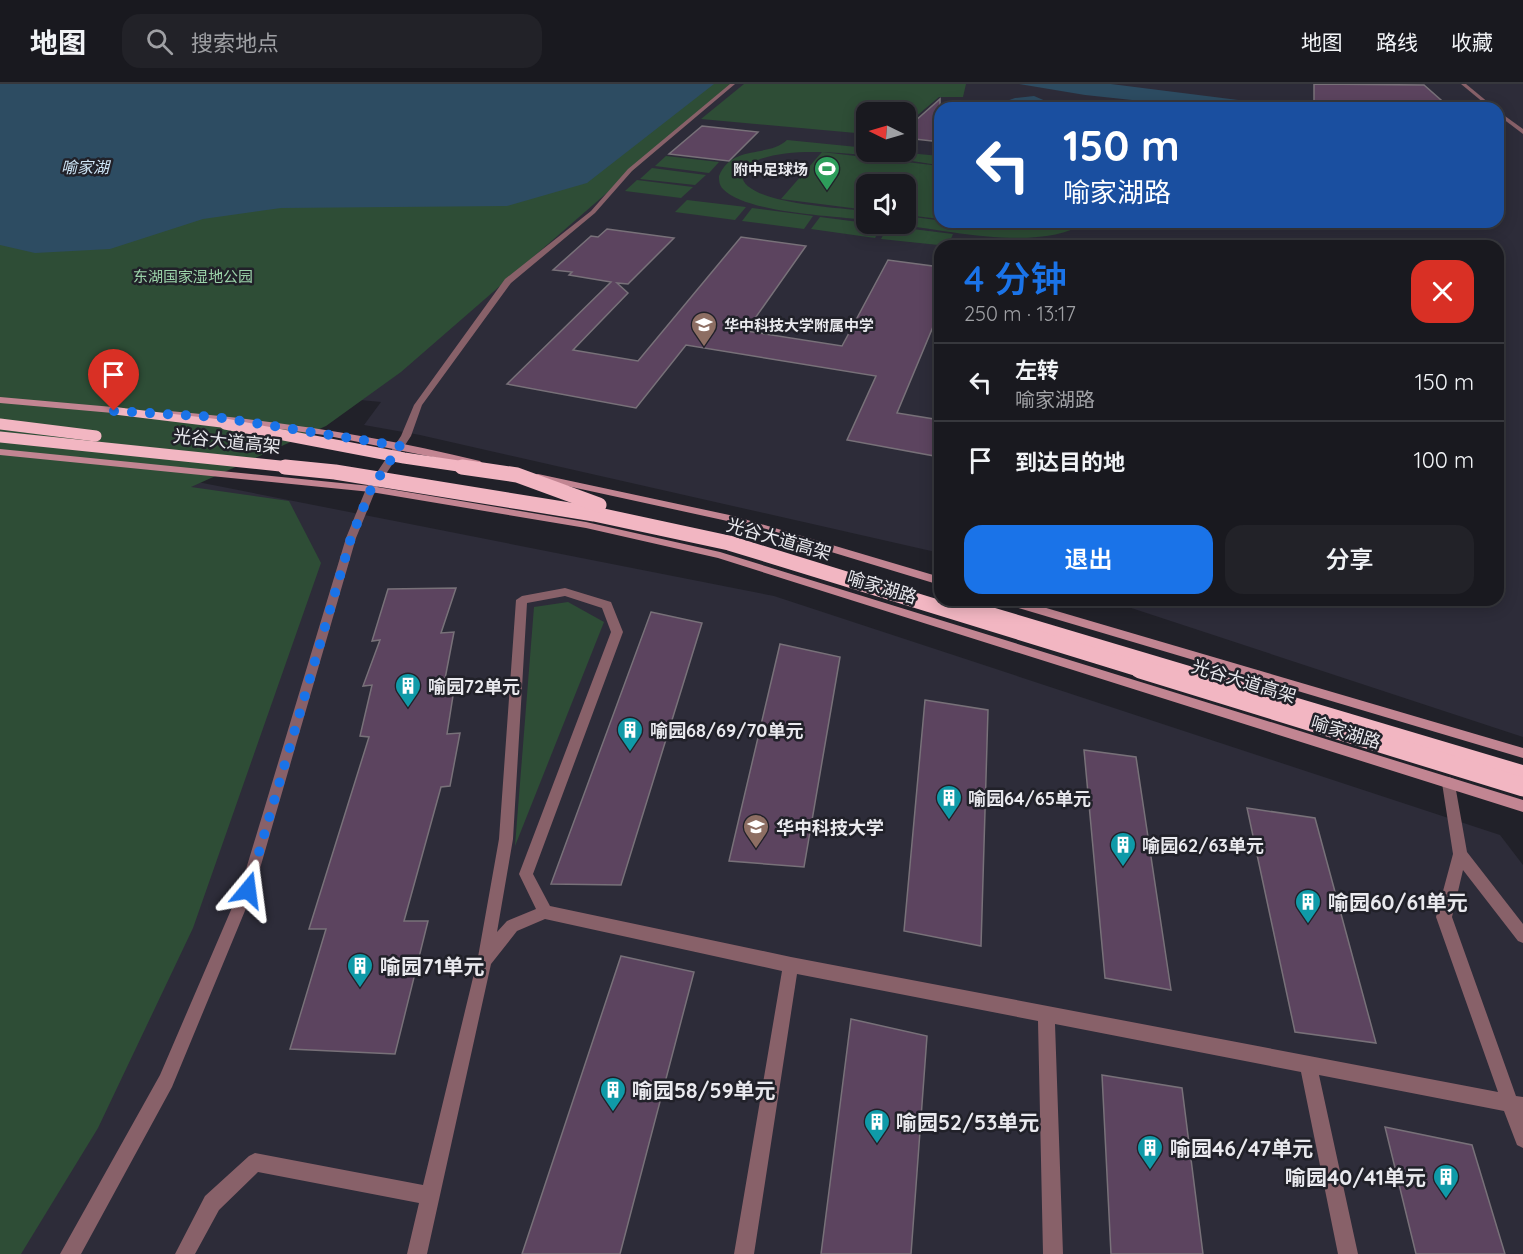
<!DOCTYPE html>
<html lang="zh">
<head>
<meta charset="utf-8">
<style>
  :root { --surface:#19191f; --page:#222228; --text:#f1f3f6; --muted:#9fa0a4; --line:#37383d; --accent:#1a73e8 }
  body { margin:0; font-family:Quicksand,"Noto Sans SC",sans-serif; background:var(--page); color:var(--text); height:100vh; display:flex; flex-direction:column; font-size:22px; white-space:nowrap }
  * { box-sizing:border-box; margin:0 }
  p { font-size:20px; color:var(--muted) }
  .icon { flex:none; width:33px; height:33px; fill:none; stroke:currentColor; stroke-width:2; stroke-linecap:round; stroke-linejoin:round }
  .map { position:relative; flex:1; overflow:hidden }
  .side { position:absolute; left:934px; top:156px; width:570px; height:366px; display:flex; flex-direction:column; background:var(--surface); border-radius:18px; box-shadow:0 3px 15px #0003,0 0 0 2px var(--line) }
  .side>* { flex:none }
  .top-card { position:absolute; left:934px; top:18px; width:570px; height:126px; border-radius:18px; box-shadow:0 3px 15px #0003,0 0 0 2px var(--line); background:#1a4fa0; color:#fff; overflow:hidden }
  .needle { width:39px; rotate:275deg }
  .controls { position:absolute; left:856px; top:18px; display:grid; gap:12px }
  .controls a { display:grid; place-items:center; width:60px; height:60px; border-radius:12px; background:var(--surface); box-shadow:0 3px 15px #0003,0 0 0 2px var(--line); font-size:30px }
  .pin { position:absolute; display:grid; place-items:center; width:51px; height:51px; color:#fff; margin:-62px -26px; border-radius:50% 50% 50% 0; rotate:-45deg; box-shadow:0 0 6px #0007 }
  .pin .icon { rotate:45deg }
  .me { position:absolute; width:66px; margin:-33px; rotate:16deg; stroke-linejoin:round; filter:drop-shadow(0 0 4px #0008) }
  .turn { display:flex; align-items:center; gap:21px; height:126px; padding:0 30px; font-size:27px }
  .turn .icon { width:78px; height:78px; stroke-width:2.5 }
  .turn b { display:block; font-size:42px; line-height:51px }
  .round { display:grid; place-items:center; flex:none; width:63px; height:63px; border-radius:18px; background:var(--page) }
  .summary { display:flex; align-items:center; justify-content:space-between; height:102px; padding:0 30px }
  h1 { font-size:36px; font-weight:600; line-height:45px; color:var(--accent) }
  .primary-button { display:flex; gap:12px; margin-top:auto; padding:12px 30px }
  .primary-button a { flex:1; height:69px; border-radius:18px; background:var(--accent); color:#fff; font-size:24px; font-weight:600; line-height:69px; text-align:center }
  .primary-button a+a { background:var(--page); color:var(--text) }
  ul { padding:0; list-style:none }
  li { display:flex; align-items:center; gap:18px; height:78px; padding:0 30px; border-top:2px solid var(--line) }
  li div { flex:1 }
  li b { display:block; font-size:22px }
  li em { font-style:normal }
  header { display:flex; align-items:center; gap:36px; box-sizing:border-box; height:84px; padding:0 30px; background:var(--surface); border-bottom:2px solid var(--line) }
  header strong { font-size:28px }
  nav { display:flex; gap:33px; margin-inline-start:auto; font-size:21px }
  .search { width:420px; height:54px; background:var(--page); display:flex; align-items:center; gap:15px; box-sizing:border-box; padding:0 21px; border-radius:18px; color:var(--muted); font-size:22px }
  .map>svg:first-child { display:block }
  .built { fill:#2d2c39; fill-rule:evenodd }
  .green { fill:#2e4d36 }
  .water { fill:#2d4c62 }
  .building { fill:#5c445f; stroke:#787179; stroke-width:1.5 }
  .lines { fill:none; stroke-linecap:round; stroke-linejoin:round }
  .minor { fill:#886169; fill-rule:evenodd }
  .secondary { fill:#c28592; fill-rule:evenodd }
  .trunk { fill:#f2b6c2; fill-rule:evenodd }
  .trunk-bridge-far2 { stroke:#f2b6c2; stroke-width:11 }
  .trunk-bridge-far1 { stroke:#f2b6c2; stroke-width:15 }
  .trunk-bridge { stroke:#f2b6c2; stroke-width:19 }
  .route { stroke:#1a73e8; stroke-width:10; stroke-dasharray:0 18 }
  .labels { text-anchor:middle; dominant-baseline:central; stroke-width:5; stroke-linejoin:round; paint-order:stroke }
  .far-poi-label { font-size:15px; font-weight:bold; fill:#e9e9ee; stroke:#212129; text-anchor:end }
  .far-park-label { font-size:15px; fill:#9bd3a9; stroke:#212129 }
  .far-water-label { font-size:16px; font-style:italic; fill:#cfe6f7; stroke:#212129 }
  .street-label { font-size:18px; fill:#e9e9ee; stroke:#212129 }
  .poi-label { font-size:18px; font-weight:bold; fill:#e9e9ee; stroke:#212129; text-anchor:start }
  .near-poi-label { font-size:21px; font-weight:bold; fill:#e9e9ee; stroke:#212129; text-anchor:start }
</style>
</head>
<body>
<header>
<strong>地图</strong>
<div class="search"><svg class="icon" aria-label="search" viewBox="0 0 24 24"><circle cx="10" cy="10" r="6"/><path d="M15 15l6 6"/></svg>搜索地点</div>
<nav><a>地图</a><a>路线</a><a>收藏</a></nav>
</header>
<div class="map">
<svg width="1523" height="1170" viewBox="0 0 1523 1170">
  <rect width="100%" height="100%" fill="#212129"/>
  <!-- built -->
  <g class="built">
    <path d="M 0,0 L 1523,0 L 1523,653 L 1107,516 L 1498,516 L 1498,162 L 940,162 L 940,469 L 420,351 L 364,341 L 381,318 L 0,281 ZM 940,24 L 1498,24 L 1498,138 L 940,138 ZM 867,28 L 906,28 L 906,68 L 867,68 ZM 867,100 L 906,100 L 906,140 L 867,140 Z"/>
    <path d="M 157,390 L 774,512 L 1500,751 L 1523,781 L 1523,1170 L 0,1170 Z"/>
  </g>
  <!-- green -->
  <g class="green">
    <path d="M 0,0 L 732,0 L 401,288 L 326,342 L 191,403 L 289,417 L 321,479 L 193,844 L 98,1044 L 21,1170 L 0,1170 Z"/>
    <path d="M 744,0 L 966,0 L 963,13 L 939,13 L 906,41 L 906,28 L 867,28 L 867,50 L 701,35 Z"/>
    <path d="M 787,56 L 867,64 L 867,68 L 897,68 L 940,72 L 940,81 C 900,76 765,50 742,89 C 738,120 844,124 867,127 L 867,136 C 833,132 746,129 723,105 C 719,101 719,96 719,92 C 732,60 768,74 787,56 Z"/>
    <path d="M 822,68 L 940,82 L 940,135 L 906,131 L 906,100 L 867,100 L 867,126 L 781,115 Z"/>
    <path d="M 666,72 L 719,78 L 709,89 L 655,82 Z"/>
    <path d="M 652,84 L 706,91 L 695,101 L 640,95 Z"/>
    <path d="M 637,96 L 693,103 L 681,114 L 625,107 Z"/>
    <path d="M 687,116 L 746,123 L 735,136 L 675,128 Z"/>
    <path d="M 752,124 L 813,132 L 804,145 L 742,137 Z"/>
    <path d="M 906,132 L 997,144 L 1003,144 L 963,138 L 1012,138 L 1010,144 L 1012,144 L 1054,138 L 1087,138 C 1040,169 948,146 894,140 L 906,140 Z"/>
    <path d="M 820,133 L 882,141 L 875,154 L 811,145 Z"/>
    <path d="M 888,142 L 953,150 L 948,162 L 881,155 Z"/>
    <path d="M 568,518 L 604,538 L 515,762 L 534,523 Z"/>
  </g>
  <!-- water -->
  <g class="water">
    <path d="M 0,0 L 714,0 L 587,99 L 507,122 L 281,124 L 203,135 L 110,165 L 35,169 L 0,161 Z"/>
    <path d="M 1019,0 L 1111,0 L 1303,24 L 1207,24 L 1085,11 Z"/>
    <path d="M 1034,12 L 1048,18 L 1045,24 L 999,24 L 998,20 L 1015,14 Z"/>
  </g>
  <!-- building -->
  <g class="building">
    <path d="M 1314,0 L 1424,1 L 1450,24 L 1314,19 Z"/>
    <path d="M 940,15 L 940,47 L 932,57 L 906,54 L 906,45 Z"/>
    <path d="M 702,42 L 758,48 L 729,77 L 669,70 Z"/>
    <path d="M 607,145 L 674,154 L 628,200 L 617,199 L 628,209 L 573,266 L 638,277 L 741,153 L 806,162 L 746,247 L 842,262 L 888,176 L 940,183 L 940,226 L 897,329 L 940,336 L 940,373 L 847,356 L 876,292 L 686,261 L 636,324 L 507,300 L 611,198 L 569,191 L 572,188 L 553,186 L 591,152 L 598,153 Z"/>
    <path d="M 456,504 L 441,549 L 454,548 L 444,600 L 455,599 L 447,650 L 460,649 L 450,702 L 441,703 L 404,837 L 428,837 L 395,970 L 290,965 L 326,845 L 309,845 L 369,653 L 360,652 L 372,601 L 363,602 L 380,556 L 372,557 L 388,505 Z"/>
    <path d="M 651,528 L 702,539 L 621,801 L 551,800 Z"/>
    <path d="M 780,560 L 840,573 L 804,783 L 729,777 Z"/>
    <path d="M 925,616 L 988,626 L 981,862 L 904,847 Z"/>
    <path d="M 1084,666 L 1136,673 L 1171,906 L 1105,894 Z"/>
    <path d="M 1247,724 L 1315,734 L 1376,959 L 1295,948 Z"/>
    <path d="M 621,872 L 694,888 L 620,1170 L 522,1170 Z"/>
    <path d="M 851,935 L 927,952 L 911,1170 L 821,1170 Z"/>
    <path d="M 1102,991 L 1182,1004 L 1203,1170 L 1111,1170 Z"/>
    <path d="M 1385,1043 L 1472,1061 L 1505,1170 L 1416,1170 Z"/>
  </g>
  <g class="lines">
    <!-- minor -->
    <g class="minor">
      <path d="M 730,0 L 735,0 L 632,87 L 595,129 L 511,199 L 422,321 L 411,352 L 376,405 L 356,454 L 254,805 L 172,1003 L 81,1170 L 60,1170 L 160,991 L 240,805 L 346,454 L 366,405 L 401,352 L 414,321 L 505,195 L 591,127 L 628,85 Z"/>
      <path d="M 1461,0 L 1466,0 L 1495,24 L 1490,24 Z"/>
      <path d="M 1498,27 L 1523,45 L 1523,50 L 1498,31 Z"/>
      <path d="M 565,504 L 611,518 L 623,548 L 533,790 L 550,822 L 791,873 L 1498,1008 L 1436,833 L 1453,770 L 1442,699 L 1444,695 L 1449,693 L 1454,695 L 1467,768 L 1523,840 L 1523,859 L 1518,857 L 1463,786 L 1452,833 L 1516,1012 L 1523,1013 L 1523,1064 L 1517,1061 L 1504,1027 L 1319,991 L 1358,1170 L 1338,1170 L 1301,988 L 1055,940 L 1063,1170 L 1043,1170 L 1038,937 L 797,890 L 754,1170 L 734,1170 L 782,887 L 545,835 L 517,847 L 491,880 L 427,1170 L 407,1170 L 419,1119 L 258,1088 L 219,1126 L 195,1170 L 175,1170 L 205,1112 L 249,1072 L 255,1069 L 423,1101 L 478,873 L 499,755 L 516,516 L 522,512 ZM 565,512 L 602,524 L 611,548 L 519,790 L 536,825 L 507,837 L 497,848 L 513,755 L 527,519 Z"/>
    </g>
    <!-- secondary -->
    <g class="secondary">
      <path d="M 0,313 L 124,324 L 128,327 L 124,330 L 0,319 Z"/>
      <path d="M 169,327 C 274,336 378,352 480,377 L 482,379 L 477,382 L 324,351 L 246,340 L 166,332 L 165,330 Z"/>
      <path d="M 0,365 L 371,402 L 586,438 L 720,468 L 1523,716 L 1523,728 L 718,474 L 586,444 L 371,408 L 0,371 Z"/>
      <path d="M 538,390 L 734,432 L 940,493 L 940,501 L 732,438 L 535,395 L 535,391 Z"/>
      <path d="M 1000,516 L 1019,516 L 1523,664 L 1523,674 L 1002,519 Z"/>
    </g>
    <!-- trunk -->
    <g class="trunk">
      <path d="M 114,323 L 225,336 L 231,340 L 225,344 L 110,330 L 110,324 Z"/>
      <path d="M 942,516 L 968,516 L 1523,681 L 1523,697 L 945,520 Z"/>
    </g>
    <!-- trunk-bridge-far2 -->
    <g class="trunk-bridge-far2">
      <path d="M 0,340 L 96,352"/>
      <path d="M 225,340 L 404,374 L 472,384"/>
      <path d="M 0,353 L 299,384"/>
    </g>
    <!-- trunk-bridge-far1 -->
    <g class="trunk-bridge-far1">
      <path d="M 285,383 L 335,388 L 594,430 L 729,459 L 1145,587"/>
      <path d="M 462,383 L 517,391 L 599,421"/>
    </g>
    <!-- trunk-bridge -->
    <path class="trunk-bridge" d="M 1140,585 L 1523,703"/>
  </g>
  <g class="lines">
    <!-- route -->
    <path class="route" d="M 114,327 L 216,333 L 400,362 L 371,405 L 351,454 L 248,806"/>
  </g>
  <!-- icons -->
  <defs>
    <symbol id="stadium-pin" viewBox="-11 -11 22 30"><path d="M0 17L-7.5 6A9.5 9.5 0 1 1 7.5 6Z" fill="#2e9e5b" stroke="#212129"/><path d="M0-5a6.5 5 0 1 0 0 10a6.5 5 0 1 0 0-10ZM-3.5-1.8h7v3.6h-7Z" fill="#fff"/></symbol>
    <symbol id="school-pin" viewBox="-11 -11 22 30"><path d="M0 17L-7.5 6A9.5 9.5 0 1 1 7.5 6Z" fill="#8d6e63" stroke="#212129"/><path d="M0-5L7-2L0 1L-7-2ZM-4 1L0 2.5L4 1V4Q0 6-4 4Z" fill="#fff"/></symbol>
    <symbol id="building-pin" viewBox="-11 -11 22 30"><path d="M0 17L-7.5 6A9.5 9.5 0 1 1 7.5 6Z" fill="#0f9aa8" stroke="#212129"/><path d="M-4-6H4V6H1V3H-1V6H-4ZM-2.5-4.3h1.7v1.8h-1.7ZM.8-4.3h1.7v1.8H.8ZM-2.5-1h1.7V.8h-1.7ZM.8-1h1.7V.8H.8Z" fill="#fff"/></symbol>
    <symbol id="university-pin" viewBox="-11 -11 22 30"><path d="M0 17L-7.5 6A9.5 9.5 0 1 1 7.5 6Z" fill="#8d6e63" stroke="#212129"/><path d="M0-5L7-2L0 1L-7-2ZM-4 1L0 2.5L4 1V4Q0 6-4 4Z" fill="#fff"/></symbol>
  </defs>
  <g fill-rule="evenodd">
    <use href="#stadium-pin" x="812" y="70" width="30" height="40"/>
    <use href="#school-pin" x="689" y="226" width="30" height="40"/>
    <use href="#building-pin" x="393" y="587" width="30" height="40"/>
    <use href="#building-pin" x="615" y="631" width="30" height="40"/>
    <use href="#building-pin" x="934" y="699" width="30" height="40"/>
    <use href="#university-pin" x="741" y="728" width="30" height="40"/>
    <use href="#building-pin" x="1108" y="746" width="30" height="40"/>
    <use href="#building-pin" x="1293" y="803" width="30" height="40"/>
    <use href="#building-pin" x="345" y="867" width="30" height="40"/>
    <use href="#building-pin" x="598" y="991" width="30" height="40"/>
    <use href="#building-pin" x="862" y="1023" width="30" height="40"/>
    <use href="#building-pin" x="1135" y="1049" width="30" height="40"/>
    <use href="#building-pin" x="1431" y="1078" width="30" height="40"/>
  </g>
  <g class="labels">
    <!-- far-poi labels -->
    <g class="far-poi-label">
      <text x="808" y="85">附中足球场</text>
      <text x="724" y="241" text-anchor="start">华中科技大学附属中学</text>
    </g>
    <!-- far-park labels -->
    <g class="far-park-label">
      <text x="193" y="192">东湖国家湿地公园</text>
    </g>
    <!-- far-water labels -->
    <g class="far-water-label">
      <text x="85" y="83">喻家湖</text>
    </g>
    <!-- street labels -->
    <g class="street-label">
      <text transform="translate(227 357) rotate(6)">光谷大道高架</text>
      <text transform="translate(779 455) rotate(16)">光谷大道高架</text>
      <text transform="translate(882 503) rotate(17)">喻家湖路</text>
      <text transform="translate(1244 597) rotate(17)">光谷大道高架</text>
      <text transform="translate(1346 648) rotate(17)">喻家湖路</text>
    </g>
    <!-- poi labels -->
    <g class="poi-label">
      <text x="428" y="602">喻园72单元</text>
      <text x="650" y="646">喻园68/69/70单元</text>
      <text x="968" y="714">喻园64/65单元</text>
      <text x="776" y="743">华中科技大学</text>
      <text x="1142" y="761">喻园62/63单元</text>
    </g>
    <!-- near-poi labels -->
    <g class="near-poi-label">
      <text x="1328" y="818">喻园60/61单元</text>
      <text x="380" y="882">喻园71单元</text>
      <text x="632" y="1006">喻园58/59单元</text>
      <text x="896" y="1038">喻园52/53单元</text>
      <text x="1170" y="1064">喻园46/47单元</text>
      <text x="1426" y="1093" text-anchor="end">喻园40/41单元</text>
    </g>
  </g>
</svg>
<div class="controls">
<a><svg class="needle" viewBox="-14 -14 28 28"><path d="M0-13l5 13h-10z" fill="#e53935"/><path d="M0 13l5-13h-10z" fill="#9fa0a4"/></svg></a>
<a><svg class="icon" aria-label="sound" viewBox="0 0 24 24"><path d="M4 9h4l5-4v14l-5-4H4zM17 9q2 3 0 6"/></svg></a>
</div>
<div class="pin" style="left:114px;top:327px;background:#d93025"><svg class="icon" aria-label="arrive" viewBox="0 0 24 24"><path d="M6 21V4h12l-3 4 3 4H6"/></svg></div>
<svg class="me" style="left:248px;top:806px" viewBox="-20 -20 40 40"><path d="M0-17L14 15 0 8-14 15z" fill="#1a73e8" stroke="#fff" stroke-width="4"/></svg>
<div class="top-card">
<div class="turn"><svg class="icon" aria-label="left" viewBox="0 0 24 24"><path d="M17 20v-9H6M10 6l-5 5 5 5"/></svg><div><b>150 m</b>喻家湖路</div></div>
</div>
<section class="side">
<div class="summary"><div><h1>4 分钟</h1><p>250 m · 13:17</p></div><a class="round" style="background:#d93025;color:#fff"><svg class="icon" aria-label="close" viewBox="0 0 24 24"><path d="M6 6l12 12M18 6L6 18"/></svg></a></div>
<ul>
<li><svg class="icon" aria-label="left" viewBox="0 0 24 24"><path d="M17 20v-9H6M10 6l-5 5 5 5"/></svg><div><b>左转</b><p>喻家湖路</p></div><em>150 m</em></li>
<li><svg class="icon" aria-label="arrive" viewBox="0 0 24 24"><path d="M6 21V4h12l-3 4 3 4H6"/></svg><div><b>到达目的地</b></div><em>100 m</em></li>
</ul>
<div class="primary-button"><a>退出</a><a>分享</a></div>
</section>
</div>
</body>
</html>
